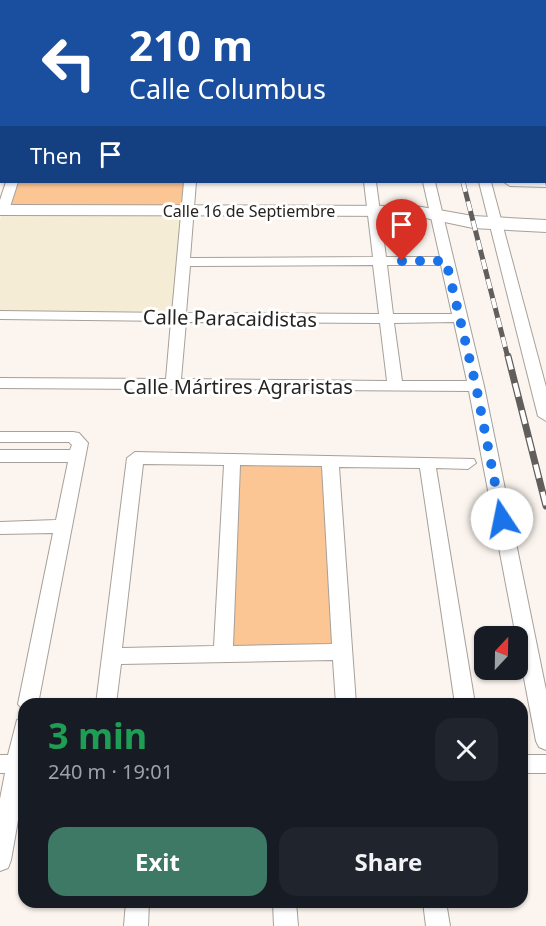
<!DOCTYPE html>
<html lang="en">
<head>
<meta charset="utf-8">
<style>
  :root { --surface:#171b24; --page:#20242c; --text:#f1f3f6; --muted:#9ea1a6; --accent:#3d7964 }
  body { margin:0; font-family:"Noto Sans",sans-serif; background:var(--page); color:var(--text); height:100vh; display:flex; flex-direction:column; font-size:22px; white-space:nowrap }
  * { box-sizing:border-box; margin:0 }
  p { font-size:20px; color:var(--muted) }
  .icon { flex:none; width:33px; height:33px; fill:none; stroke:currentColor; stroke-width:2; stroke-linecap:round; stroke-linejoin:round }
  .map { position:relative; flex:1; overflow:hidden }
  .details { position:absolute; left:18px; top:698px; width:510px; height:210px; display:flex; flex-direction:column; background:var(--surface); border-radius:18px; box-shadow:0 2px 4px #0004 }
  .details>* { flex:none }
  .banner { position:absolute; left:0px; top:0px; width:546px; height:183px; box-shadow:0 2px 4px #0004; background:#1a4fa0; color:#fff; overflow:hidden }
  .needle { width:39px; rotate:22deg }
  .fabs { position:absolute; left:474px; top:626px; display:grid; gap:12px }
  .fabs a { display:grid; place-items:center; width:54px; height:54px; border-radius:12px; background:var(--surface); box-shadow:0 2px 4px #0004; font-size:30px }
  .pin { position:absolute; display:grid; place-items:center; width:51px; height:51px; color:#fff; margin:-62px -26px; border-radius:50% 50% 50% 0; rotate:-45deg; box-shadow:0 0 6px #0007 }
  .pin .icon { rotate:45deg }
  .me { position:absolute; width:66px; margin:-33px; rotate:349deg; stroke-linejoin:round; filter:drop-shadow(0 0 4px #0008) }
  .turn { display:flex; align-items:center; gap:21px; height:126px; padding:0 30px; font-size:27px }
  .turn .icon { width:78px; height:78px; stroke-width:2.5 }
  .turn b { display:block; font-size:42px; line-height:51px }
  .then { display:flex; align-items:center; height:57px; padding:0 30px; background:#0003; gap:12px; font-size:22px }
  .round { display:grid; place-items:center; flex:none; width:63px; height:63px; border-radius:18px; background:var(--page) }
  .overview { display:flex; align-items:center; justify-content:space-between; height:102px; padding:0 30px }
  h1 { font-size:36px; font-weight:700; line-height:45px; color:#1e9e55 }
  .primary-button { display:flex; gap:12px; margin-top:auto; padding:12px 30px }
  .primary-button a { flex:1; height:69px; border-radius:18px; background:var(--accent); color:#fff; font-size:24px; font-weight:700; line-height:69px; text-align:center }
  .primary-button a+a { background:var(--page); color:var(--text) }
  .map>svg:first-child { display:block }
  .education { fill:#f5ecd6 }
  .green { fill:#fbc594 }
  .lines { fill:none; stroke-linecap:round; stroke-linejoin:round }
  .street-casing { stroke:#a6a09a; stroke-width:2 }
  .secondary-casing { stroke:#a6a09a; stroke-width:2 }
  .street { fill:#fff; fill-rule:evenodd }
  .secondary { fill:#fff; fill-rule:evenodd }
  .rail-far1-casing { stroke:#625e5b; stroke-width:5 }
  .rail-casing { stroke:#625e5b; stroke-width:7 }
  .rail-far1 { stroke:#fff; stroke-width:4; stroke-dasharray:10; stroke-linecap:butt }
  .rail { stroke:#fff; stroke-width:4.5; stroke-dasharray:14; stroke-linecap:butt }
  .route { stroke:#1a73e8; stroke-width:10; stroke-dasharray:0 18 }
  .labels { text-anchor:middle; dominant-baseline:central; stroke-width:6; stroke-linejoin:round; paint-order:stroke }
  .far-street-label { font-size:16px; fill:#262321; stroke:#fff }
  .street-label { font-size:20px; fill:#262321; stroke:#fff }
</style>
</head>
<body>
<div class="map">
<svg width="546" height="926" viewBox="0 0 546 926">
  <rect width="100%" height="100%" fill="#fcf5ef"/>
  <!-- education -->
  <path class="education" d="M 3,210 L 189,211 L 177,317 L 0,312 L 0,220 Z"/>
  <!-- green -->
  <g class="green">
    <path d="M 68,0 L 393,0 L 394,2 L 68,2 Z"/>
    <path d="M 12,182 L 190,182 L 189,211 L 3,210 Z"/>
    <path d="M 232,461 L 330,461 L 342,652 L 223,654 Z"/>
  </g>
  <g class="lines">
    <defs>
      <g id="street">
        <path d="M 388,0 L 398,0 L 398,2 L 389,2 Z"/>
        <rect x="432" y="0" width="10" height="2"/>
        <rect x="544" y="22" width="2" height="6"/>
        <rect x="0" y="32" width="2" height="6"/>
        <rect x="544" y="50" width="2" height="6"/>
        <rect x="0" y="60" width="2" height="6"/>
        <rect x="544" y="80" width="2" height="7"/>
        <rect x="0" y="91" width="2" height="6"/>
        <rect x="544" y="110" width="2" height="6"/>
        <rect x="0" y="125" width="2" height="6"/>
        <rect x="544" y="144" width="2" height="6"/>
        <rect x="0" y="165" width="2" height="8"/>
        <path d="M 544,179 L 546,187 L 510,186 L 504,182 L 544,182 Z"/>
        <path d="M 6,182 L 18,182 L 9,210 L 3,214 L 0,213 L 0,200 Z"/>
        <path d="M 184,182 L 196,182 L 190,258 L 373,257 L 364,182 L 376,182 L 386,257 L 440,257 L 423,182 L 435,182 L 484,386 L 546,690 L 546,750 L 539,747 L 536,741 L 469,391 L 0,388 L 0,378 L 166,379 L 171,321 L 0,319 L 0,311 L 172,313 ZM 373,265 L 379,314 L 186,313 L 190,266 ZM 387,265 L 441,265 L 452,314 L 393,314 ZM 186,322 L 380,323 L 387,381 L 181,379 ZM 454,322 L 467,381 L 402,381 L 394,323 Z"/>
        <path d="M 479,182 L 491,182 L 546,387 L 546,421 L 538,416 Z"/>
        <path d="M 0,432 L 73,432 L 79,433 L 88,443 L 38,704 L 24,704 L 24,711 L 18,704 L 53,533 L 0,534 L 0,522 L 56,520 L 68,462 L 0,462 L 0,450 L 70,450 L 72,445 L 69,442 L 0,442 Z"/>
        <path d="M 135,452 L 474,459 L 476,463 L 468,469 L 436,468 L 475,704 L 455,704 L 420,468 L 339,467 L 356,704 L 336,704 L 333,660 L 121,664 L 116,704 L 96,704 L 127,458 ZM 143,464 L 224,465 L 214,646 L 122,648 ZM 240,465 L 322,466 L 332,644 L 233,646 Z"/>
        <path d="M 24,717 L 24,786 L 11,860 L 8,868 L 0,871 L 0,799 L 5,773 L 0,773 L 0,755 L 8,755 L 17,720 Z"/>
        <rect x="522" y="755" width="24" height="18"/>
        <path d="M 126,902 L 149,902 L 148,926 L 124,926 Z"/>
        <path d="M 273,902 L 296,902 L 298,926 L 274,926 Z"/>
        <path d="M 423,902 L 446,902 L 450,926 L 426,926 Z"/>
      </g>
      <path id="secondary" d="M 0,205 L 416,206 L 473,216 L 546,220 L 546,232 L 473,228 L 416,216 L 0,215 Z"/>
    </defs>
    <!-- street casing -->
    <use href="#street" class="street-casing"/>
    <!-- secondary casing -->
    <use href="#secondary" class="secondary-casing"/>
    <!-- street -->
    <use href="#street" class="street"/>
    <!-- secondary -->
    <use href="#secondary" class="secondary"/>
    <defs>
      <path id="rail-far1" d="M 463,182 L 508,358"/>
      <path id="rail" d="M 508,356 L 546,506"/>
    </defs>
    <!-- rail-far1 casing -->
    <use href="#rail-far1" class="rail-far1-casing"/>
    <!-- rail casing -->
    <use href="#rail" class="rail-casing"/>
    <!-- rail-far1 -->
    <use href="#rail-far1" class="rail-far1"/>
    <!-- rail -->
    <use href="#rail" class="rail"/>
  </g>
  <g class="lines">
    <!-- route -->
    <path class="route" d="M 402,261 L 446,261 L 476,386 L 502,519"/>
  </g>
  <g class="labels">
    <!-- far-street labels -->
    <g class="far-street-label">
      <text x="249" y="211">Calle 16 de Septiembre</text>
    </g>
    <!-- street labels -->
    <g class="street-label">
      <text transform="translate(230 318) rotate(1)">Calle Paracaidistas</text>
      <text x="238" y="386">Calle Mártires Agraristas</text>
    </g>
  </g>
</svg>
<div class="fabs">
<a><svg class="needle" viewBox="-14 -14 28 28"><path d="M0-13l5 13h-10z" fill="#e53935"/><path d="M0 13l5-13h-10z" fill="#9ea1a6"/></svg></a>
</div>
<div class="pin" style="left:402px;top:261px;background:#d93025"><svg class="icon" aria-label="arrive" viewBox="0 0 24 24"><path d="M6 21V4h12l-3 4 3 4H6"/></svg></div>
<svg class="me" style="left:502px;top:519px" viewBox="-20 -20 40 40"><circle r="19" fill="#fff"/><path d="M0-13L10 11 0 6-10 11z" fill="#1a73e8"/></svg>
<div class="banner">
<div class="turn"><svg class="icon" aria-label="left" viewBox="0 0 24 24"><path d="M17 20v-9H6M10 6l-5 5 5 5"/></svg><div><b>210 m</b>Calle Columbus</div></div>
<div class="then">Then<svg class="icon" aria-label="arrive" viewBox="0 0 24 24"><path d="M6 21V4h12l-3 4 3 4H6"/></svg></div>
</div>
<section class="details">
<div class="overview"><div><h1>3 min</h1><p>240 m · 19:01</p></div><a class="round"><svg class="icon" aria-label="close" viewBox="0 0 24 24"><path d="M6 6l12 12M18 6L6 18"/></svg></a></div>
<div class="primary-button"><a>Exit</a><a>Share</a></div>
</section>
</div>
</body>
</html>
